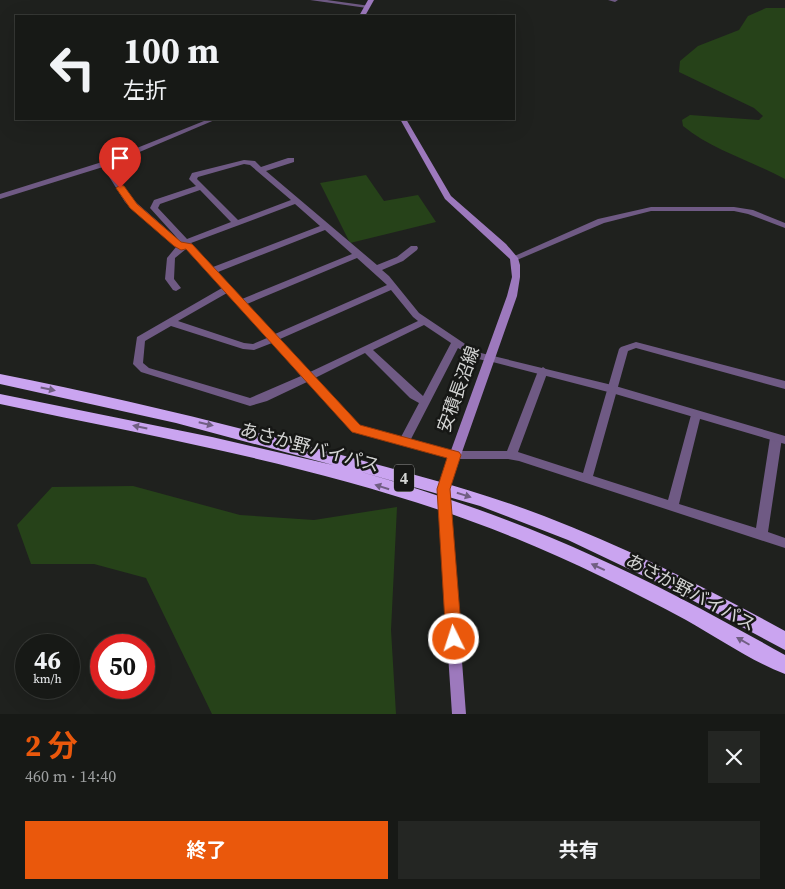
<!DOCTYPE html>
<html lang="ja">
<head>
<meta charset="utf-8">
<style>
  :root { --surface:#171916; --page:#242623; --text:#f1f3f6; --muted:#9ea0a1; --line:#363835; --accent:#ea580c }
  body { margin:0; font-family:"Source Serif 4","Noto Sans JP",serif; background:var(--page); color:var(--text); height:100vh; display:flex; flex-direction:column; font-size:19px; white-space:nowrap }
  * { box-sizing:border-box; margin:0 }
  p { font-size:16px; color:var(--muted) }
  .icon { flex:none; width:28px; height:28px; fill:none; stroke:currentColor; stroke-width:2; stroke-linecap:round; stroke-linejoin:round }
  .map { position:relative; height:714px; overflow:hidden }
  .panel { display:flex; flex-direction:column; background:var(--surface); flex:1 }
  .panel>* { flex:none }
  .top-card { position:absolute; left:15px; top:15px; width:500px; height:105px; border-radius:0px; box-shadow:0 5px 20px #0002,0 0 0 1px var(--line); background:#171916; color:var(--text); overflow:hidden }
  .speed { position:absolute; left:15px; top:634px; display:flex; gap:10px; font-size:25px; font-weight:700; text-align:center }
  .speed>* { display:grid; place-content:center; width:65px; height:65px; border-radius:50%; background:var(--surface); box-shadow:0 5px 20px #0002,0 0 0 1px var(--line); line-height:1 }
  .speed small { font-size:12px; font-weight:400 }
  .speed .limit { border:8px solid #d22; background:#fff; color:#111 }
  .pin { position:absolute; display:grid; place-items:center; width:42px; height:42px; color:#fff; margin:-51px -21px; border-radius:50% 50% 50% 0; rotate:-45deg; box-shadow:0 0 5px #0007 }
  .pin .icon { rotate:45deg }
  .me { position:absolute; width:55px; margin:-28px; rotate:356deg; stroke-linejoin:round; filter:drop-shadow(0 0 4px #0008) }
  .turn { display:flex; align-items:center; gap:18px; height:105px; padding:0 25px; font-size:22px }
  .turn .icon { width:65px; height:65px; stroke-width:2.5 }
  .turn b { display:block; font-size:35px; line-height:42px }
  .round { display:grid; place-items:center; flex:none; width:52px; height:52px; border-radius:0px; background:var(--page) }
  .overview { display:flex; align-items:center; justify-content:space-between; height:85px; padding:0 25px }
  h1 { font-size:30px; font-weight:700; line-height:38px; color:var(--accent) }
  .primary-button { display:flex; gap:10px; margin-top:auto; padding:10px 25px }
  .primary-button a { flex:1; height:58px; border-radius:0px; background:var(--accent); color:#fff; font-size:20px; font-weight:700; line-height:58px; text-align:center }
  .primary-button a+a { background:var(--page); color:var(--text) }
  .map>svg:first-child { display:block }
  .green { fill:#264219 }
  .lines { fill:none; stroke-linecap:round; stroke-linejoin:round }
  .minor { fill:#6f5a84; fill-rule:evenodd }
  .tertiary { fill:#6f5a84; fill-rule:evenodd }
  .secondary { fill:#9d79bd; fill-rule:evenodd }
  .trunk { fill:#caa4f0; fill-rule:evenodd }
  .oneway { fill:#705e82 }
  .route { fill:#ea580c; stroke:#983908 }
  .labels { text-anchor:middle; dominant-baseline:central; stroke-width:5; stroke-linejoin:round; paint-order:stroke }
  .shield { fill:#161715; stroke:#9a9b9a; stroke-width:1 }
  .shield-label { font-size:16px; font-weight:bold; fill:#d3d4d3 }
  .street-label { font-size:18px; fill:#d3d4d3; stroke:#161715 }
</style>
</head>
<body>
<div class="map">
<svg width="785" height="714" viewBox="0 0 785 714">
  <rect width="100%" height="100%" fill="#1f211e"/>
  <!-- green -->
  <g class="green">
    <path d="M 766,8 L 785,8 L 785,179 C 752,161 712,150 683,126 L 682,120 L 690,115 L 759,120 L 763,116 L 754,108 L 679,72 L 680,61 L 698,46 L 739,30 L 748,16 Z"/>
    <path d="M 366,175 L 384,201 L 418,195 L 436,222 L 350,243 L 320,183 Z"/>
    <path d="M 133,486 L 240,515 L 314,520 L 397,507 L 391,630 L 396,714 L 212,714 L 146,578 L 94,564 L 31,564 L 17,525 L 52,487 Z"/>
  </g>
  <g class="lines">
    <!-- minor -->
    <g class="minor">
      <path d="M 310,0 L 327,0 L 370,6 L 367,8 Z"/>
      <path d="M 608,0 L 618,0 L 615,2 Z"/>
      <path d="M 209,119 L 217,119 L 109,165 L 131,198 L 179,240 L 150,208 L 154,200 L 196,186 L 189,179 L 192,173 L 244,160 L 255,161 L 261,167 L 288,158 L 294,158 L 294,162 L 266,171 L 377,265 L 397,257 L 411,246 L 417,246 L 418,248 L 417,250 L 403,261 L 382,270 L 389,276 L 419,313 L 477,352 L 493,356 L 494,358 L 493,360 C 480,363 468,354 458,348 L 411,439 L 454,451 L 507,451 L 538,371 L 543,367 L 548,371 L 518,452 L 583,473 L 619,349 L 621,347 L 636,342 L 785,381 L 785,389 L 636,348 L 628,351 L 593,476 L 668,500 L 691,415 L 692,412 L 700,412 L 701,415 L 679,504 L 756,528 L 770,438 L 772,435 L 780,435 L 782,438 L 768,532 L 785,538 L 785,548 L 519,461 L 508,459 L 454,459 L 352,432 L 307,382 L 267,401 L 250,406 L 141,372 L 133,364 L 137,337 L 222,288 L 186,249 L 175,258 L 174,279 L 181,288 L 176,291 L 173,290 L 165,279 L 167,258 L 176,247 L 125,202 L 103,167 L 0,199 L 0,194 L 102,162 ZM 244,164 L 250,165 L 291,200 L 238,220 L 197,179 L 198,177 ZM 200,190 L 231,222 L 187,239 L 158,208 L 160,204 ZM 295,204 L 320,226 L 213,267 L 191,243 ZM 325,230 L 352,254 L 242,299 L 218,272 ZM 357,258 L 387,285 L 275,334 L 247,304 ZM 391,290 L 413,317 L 418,321 L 310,372 L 280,339 ZM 227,293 L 267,338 L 253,344 L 244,343 L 178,321 ZM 424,325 L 451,343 L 423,396 L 373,350 ZM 171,326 L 243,349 L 254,350 L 272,343 L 301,376 L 250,398 L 149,368 L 143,363 L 145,341 ZM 365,353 L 410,398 L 419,403 L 401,437 L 360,426 L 315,378 Z"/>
      <path d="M 651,207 L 734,207 L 753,210 L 785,223 L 785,228 L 748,214 L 734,211 L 651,211 L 604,223 L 517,260 L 511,260 L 510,258 L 598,219 Z"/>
    </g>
    <!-- tertiary -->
    <path class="tertiary" d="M 489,355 L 612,385 L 785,436 L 785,444 L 612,393 L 485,360 L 484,358 L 485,356 Z"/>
    <!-- secondary -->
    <g class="secondary">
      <path d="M 368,0 L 374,0 L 365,16 L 359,16 Z"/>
      <path d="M 400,119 L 406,119 L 451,196 L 506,244 L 518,258 L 520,265 L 520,277 L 517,296 L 449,489 L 466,714 L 452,714 L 437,489 L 507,296 L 512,277 L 510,259 L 445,199 Z"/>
    </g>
    <!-- trunk -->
    <path class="trunk" d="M 0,374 C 116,397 231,425 345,456 C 412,474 479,491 544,516 C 627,548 707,588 785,631 L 785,650 L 675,591 L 568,540 L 480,506 L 358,471 C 438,494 517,521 593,556 C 659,585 722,620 785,655 L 785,674 C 751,661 718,638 686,620 C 630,590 574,562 515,538 C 350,471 174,441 0,404 L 0,394 L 212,437 L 333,465 L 176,423 L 0,384 Z"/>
  </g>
  <!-- one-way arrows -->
  <defs><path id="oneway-solid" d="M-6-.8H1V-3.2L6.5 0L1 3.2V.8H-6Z" transform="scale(1.25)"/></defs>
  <g class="oneway">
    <use href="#oneway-solid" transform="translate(48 389) rotate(12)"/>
    <use href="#oneway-solid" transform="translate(206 424) rotate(13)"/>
    <use href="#oneway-solid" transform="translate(140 427) rotate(-168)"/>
    <use href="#oneway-solid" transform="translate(382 487) rotate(-162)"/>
    <use href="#oneway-solid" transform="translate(464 495) rotate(17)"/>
    <use href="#oneway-solid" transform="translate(598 567) rotate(-155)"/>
    <use href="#oneway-solid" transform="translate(743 641) rotate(-150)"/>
  </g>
  <!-- route -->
  <path class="route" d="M 120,185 L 124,186 L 137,204 L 181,242 L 192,244 L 360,425 L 459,452 L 461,455 L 450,489 L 462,639 L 460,644 L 454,646 L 449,644 L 446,639 L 437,489 L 447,458 L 352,432 L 186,249 L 181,250 L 174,246 L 130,208 L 116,188 Z"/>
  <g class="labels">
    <!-- shield labels -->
    <rect class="shield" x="394" y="464.5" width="20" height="27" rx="4"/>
    <g class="shield-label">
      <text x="404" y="478">4</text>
    </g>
    <!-- street labels -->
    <g class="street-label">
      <text transform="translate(458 389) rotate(-70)">安積長沼線</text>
      <text transform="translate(310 447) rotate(15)">あさか野バイパス</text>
      <text transform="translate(691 592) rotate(28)">あさか野バイパス</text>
    </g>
  </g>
</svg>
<div class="speed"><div>46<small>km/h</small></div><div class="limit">50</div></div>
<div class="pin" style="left:120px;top:188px;background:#d93025"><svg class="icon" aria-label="arrive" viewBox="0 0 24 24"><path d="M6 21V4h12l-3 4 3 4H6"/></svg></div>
<svg class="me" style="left:454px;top:639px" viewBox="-20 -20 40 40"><circle r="17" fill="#ea580c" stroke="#fff" stroke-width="3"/><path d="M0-11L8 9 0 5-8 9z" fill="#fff"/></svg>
<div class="top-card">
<div class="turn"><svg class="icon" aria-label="left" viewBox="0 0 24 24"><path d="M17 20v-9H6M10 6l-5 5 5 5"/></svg><div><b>100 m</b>左折</div></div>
</div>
</div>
<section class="panel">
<div class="overview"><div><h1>2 分</h1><p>460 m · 14:40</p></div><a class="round"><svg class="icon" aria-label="close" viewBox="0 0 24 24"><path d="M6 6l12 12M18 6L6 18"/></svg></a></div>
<div class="primary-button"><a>終了</a><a>共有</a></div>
</section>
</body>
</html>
